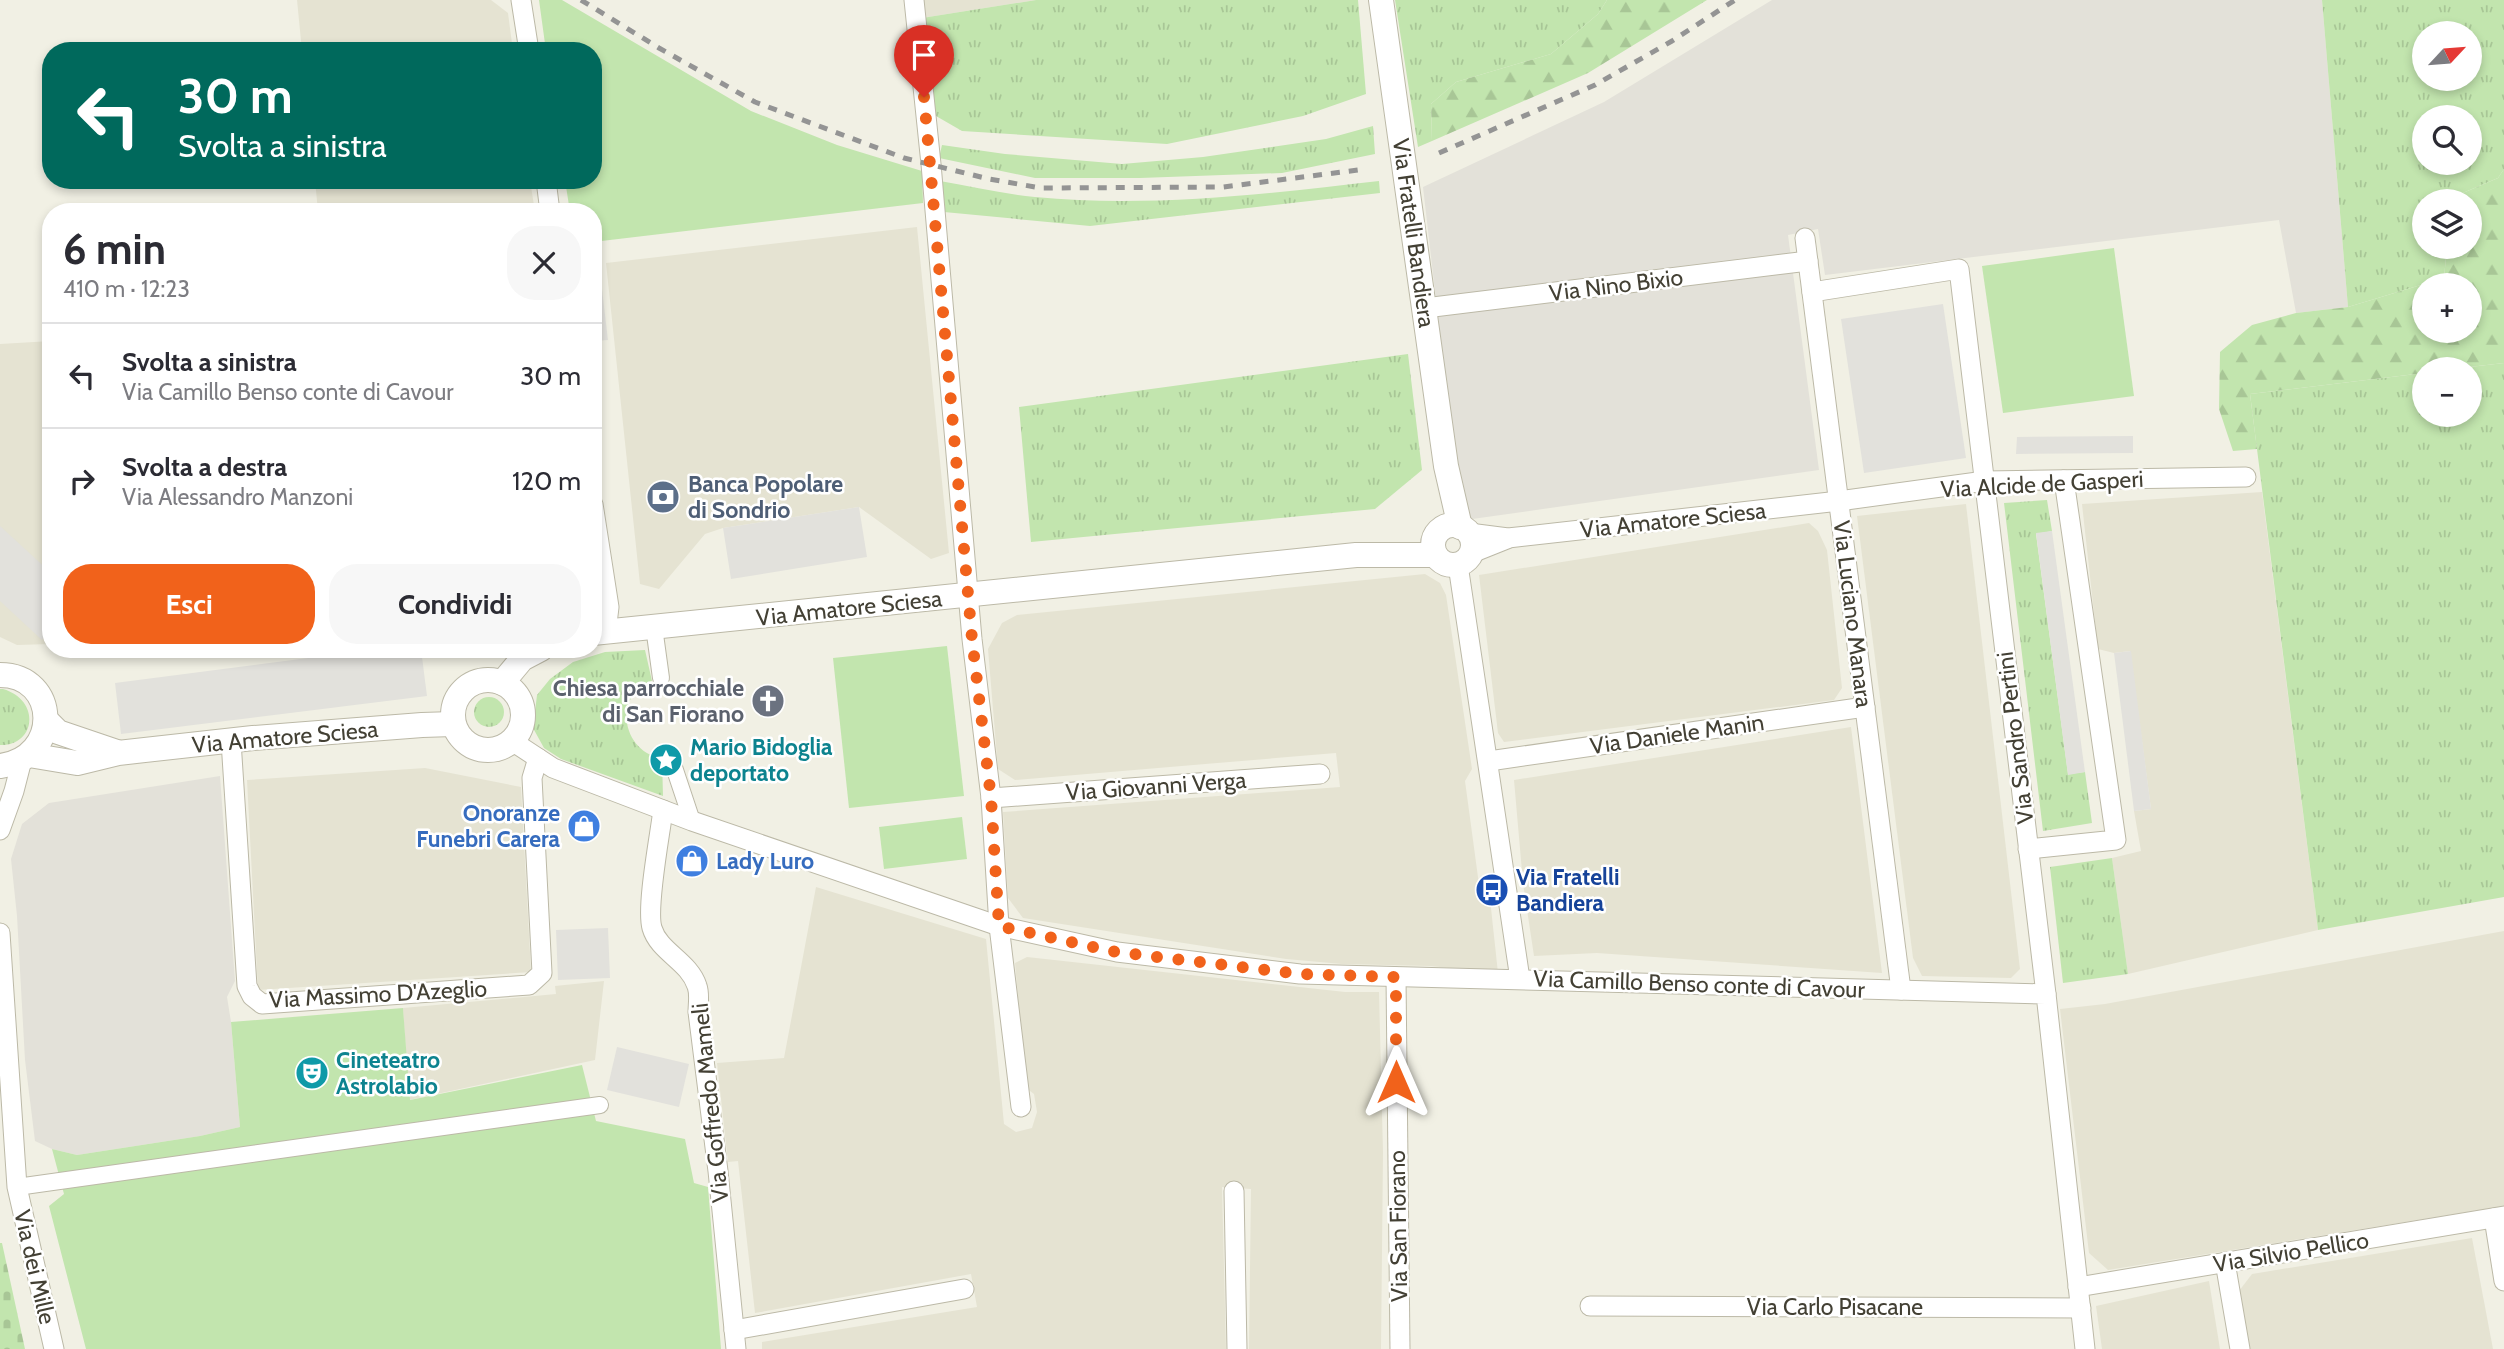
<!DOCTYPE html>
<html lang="it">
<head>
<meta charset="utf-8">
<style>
  :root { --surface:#fff; --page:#f7f7f7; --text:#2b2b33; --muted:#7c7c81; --line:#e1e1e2; --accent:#f1621b }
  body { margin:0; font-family:Cabin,sans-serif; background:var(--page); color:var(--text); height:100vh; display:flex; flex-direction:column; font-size:26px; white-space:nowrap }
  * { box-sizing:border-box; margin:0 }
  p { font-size:23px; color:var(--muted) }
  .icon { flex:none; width:38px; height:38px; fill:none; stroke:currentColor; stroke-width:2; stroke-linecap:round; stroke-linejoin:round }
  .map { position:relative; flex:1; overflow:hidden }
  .sheet { position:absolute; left:42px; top:203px; width:560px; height:455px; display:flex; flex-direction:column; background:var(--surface); border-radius:28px; box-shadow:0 4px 10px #0003 }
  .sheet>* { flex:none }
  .banner { position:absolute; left:42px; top:42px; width:560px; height:147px; border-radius:28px; box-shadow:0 4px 10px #0003; background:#00695c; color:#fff; overflow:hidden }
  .needle { width:46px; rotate:64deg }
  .tools { position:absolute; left:2412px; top:21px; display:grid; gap:14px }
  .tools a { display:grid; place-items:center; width:70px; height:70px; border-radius:50%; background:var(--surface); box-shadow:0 4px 10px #0003; font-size:35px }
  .pin { position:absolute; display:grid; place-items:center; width:60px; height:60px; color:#fff; margin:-72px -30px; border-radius:50% 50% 50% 0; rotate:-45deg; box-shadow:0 0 7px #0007 }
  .pin .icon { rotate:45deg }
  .me { position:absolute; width:77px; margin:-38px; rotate:0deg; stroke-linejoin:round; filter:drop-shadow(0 0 5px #0008) }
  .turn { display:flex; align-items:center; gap:24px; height:147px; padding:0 21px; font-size:32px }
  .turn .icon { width:91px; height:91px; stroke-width:2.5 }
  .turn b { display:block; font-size:49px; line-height:60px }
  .round { display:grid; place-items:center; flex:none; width:74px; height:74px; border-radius:28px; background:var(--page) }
  .overview { display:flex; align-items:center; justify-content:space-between; height:119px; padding:0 21px }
  h1 { font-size:42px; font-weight:700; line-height:52px }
  .cta { display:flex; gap:14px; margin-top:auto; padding:14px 21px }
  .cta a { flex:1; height:80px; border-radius:28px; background:var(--accent); color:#fff; font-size:28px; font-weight:700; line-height:80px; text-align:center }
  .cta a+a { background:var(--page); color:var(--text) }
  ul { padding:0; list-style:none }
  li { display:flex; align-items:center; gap:21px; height:105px; padding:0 21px; border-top:2px solid var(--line) }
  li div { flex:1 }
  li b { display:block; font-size:26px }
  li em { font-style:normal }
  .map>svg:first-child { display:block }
  .residential { fill:#e5e3d2 }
  .industrial { fill:#e3e1d9 }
  .grass { fill:url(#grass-tufts); fill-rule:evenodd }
  .forest { fill:url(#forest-firs); fill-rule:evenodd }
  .cemetery { fill:url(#cemetery-stones) }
  .park { fill:#c2e5ae }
  .parking { fill:#e2e1dc }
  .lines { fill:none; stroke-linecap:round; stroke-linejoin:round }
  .pedestrian-casing { stroke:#bcb9a7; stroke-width:18 }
  .minor-casing { stroke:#bcb9a7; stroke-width:21 }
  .tertiary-casing { stroke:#bcb9a7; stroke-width:26 }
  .pedestrian { stroke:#fff; stroke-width:16 }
  .minor { stroke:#fff; stroke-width:19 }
  .tertiary { stroke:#fff; stroke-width:24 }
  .rail { stroke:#949494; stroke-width:5; stroke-dasharray:9 9; stroke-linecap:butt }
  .route { stroke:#f1621b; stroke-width:12; stroke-dasharray:0 21.6 }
  .labels { text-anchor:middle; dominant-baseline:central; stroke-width:5; stroke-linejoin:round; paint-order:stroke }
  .street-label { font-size:23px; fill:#434034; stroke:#fff }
  .service-label { font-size:23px; font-weight:bold; fill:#4e5e75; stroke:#fff; text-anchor:start }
  .worship-label { font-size:23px; font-weight:bold; fill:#5b616d; stroke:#fff; text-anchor:end }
  .culture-label { font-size:23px; font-weight:bold; fill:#0d838f; stroke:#fff; text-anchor:start }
  .shop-label { font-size:23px; font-weight:bold; fill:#366cbe; stroke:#fff; text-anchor:end }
  .transit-label { font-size:23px; font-weight:bold; fill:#164399; stroke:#fff; text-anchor:start }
</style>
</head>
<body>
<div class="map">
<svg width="2504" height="1349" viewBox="0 0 2504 1349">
  <defs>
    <pattern id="grass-tufts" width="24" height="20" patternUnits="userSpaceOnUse" patternTransform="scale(1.75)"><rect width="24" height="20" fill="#c2e5ae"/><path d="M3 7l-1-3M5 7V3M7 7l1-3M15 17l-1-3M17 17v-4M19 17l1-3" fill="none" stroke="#a8c696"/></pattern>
    <pattern id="forest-firs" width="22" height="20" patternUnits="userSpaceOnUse" patternTransform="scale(1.75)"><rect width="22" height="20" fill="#c2e5ae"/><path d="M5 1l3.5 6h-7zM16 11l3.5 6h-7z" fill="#a8c696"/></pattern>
    <pattern id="cemetery-stones" width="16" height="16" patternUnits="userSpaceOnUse" patternTransform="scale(1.75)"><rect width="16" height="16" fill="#c2e5ae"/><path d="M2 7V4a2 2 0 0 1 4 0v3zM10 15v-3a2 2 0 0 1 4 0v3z" fill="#a8c696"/></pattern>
  </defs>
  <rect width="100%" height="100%" fill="#f1f0e4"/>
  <!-- residential -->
  <g class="residential">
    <path d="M 297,0 L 491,0 L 508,13 L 513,51 L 302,51 Z"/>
    <path d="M 921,0 L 1036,0 L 922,18 Z"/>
    <path d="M 315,180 L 530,180 L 535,212 L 318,212 Z"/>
    <path d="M 917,227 L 949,553 L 931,559 L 859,507 L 723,528 L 705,534 L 659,589 L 640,584 L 606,263 Z"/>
    <path d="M 51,341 L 51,644 L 17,645 L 0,637 L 0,344 Z"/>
    <path d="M 2262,492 L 2318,930 L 2128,974 L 2112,858 L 2141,851 L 2134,811 L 2151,809 L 2130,651 L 2114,653 L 2098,649 L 2082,504 Z"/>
    <path d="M 1966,504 L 2020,969 L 2011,978 L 1922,976 L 1913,958 L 1857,516 Z"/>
    <path d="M 1809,523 L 1818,531 L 1827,550 L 1842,688 L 1834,700 L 1504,742 L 1498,733 L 1479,575 Z"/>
    <path d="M 1425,574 L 1440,583 L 1446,595 L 1472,769 L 1465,781 L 1480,892 L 1490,899 L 1498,973 L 1430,966 L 1342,964 L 1286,959 L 1023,918 L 1008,898 L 1003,812 L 1340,787 L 1336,753 L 1015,780 L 998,769 L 988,649 L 1002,623 L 1017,615 Z"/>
    <path d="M 1851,727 L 1882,973 L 1597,953 L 1534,956 L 1523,883 L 1514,780 Z"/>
    <path d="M 425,768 L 521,787 L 531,972 L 258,990 L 247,780 Z"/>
    <path d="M 816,887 L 986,939 L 1004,1124 L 1016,1132 L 1032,1128 L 1037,1112 L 1034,1094 L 1026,1088 L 1015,963 L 1027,957 L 1345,992 L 1379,992 L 1383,1152 L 1381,1349 L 1249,1349 L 1251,1189 L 1222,1187 L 1226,1349 L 762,1349 L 762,1342 L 977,1307 L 971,1274 L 755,1313 L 738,1161 L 728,1162 L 717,1063 L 784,1058 Z"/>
    <path d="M 2504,931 L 2504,1206 L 2108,1270 L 2089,1253 L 2060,1009 L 2105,1004 Z"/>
    <path d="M 604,981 L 595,1060 L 409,1100 L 403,1008 L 556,994 L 555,986 Z"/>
    <path d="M 2472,1238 L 2493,1349 L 2250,1349 L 2239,1291 L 2252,1274 Z"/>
    <path d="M 2209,1281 L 2220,1349 L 2102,1349 L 2096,1306 Z"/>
  </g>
  <!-- industrial -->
  <g class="industrial">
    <path d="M 1772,0 L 2322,0 L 2348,307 L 2296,313 L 2279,220 L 1825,275 L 1818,229 L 1788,235 L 1819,470 L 1465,520 L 1439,326 L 1423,187 L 1604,102 Z"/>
    <path d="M 220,776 L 235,981 L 227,997 L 231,1022 L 240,1127 L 200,1136 L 77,1155 L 52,1149 L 35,1141 L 25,1060 L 17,916 L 11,859 L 22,824 L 49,803 Z"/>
  </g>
  <!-- grass -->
  <g class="grass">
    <path d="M 1036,0 L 1358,0 L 1366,94 L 1303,116 L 1167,144 L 962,131 L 936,116 L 922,18 Z"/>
    <path d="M 1395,0 L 1607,0 L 1598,14 L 1551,54 L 1456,82 L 1431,104 L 1432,141 L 1418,147 Z"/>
    <path d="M 2322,0 L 2504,0 L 2504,169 L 2498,178 L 2451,198 L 2451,201 L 2424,201 L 2424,247 L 2447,247 L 2444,278 L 2348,307 ZM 2424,33 L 2469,33 L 2469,79 L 2424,79 ZM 2424,117 L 2469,117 L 2469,163 L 2424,163 Z"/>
    <path d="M 1373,126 L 1375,154 L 1282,173 L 1140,178 L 1035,178 L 939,158 L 942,145 L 1005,154 L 1122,164 L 1203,157 L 1326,139 Z"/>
    <path d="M 940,181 C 971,186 1003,194 1035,197 C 1149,208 1266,194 1379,181 L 1380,193 L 1090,226 L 944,212 Z"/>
    <path d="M 1408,354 L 1422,470 L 1375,509 L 1031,542 L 1019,407 Z"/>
    <path d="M 2504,363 L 2504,897 L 2318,930 L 2250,394 L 2424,373 L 2424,415 L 2469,415 L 2469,369 L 2452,369 Z"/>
    <path d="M 2047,500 L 2052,531 L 2036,534 L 2068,774 L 2085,772 L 2092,823 L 2043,831 L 2004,503 Z"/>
    <path d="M 645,650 L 652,681 C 612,695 622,753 662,758 L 663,796 L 561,759 L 544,748 L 533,728 L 537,695 L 550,679 L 573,662 L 605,652 Z"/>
    <path d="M 3,689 C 41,700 36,746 0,745 L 0,689 Z"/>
    <circle cx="489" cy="712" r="15"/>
    <path d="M 2112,858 L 2128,974 L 2063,983 L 2050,867 Z"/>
  </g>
  <!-- forest -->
  <g class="forest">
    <path d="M 1607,0 L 1707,0 L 1588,73 L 1432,141 L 1431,104 L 1456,82 L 1551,54 L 1598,14 Z"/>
    <path d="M 2504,169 L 2504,363 L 2452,369 L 2424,369 L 2424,373 L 2250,394 L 2257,449 L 2233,451 L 2219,409 L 2220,352 L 2252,325 L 2296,313 L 2348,307 L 2444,278 L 2447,247 L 2469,247 L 2469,201 L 2451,201 L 2451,198 L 2498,178 ZM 2424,285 L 2469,285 L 2469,331 L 2424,331 Z"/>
  </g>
  <!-- cemetery -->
  <path class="cemetery" d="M 0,1243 L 2,1243 L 25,1349 L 0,1349 Z"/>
  <!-- park -->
  <g class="park">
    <path d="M 539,0 L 562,0 L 751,111 L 837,145 L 922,171 L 923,203 L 593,242 L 593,212 L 570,212 L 565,180 L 593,180 L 593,51 L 546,51 Z"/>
    <path d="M 2114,248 L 2134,396 L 2003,413 L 1982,266 Z"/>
    <path d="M 947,646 L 964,796 L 849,808 L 833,658 Z"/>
    <path d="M 962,817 L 967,859 L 884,869 L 879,827 Z"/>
    <path d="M 403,1008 L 410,1100 L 582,1065 L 596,1121 L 685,1139 L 694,1183 L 708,1187 L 721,1349 L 86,1349 L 49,1206 L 64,1194 L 52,1149 L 77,1155 L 200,1136 L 240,1127 L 231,1022 Z"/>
  </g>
  <!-- parking -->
  <g class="parking">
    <path d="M 600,272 L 608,340 L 594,341 L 593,273 Z"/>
    <path d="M 1943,304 L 1966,458 L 1864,473 L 1841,319 Z"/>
    <path d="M 2133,436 L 2133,453 L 2016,454 L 2017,437 Z"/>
    <path d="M 859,507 L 867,557 L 731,579 L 723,528 Z"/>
    <path d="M 0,526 L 51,573 L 51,630 L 42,640 L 0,601 Z"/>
    <path d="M 2052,531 L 2085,772 L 2068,775 L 2036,533 Z"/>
    <path d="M 378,649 L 421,649 L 427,696 L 121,734 L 115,683 Z"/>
    <path d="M 2131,651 L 2151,809 L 2134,811 L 2114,653 Z"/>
    <path d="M 608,928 L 610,978 L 558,980 L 556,930 Z"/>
    <path d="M 617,1047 L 689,1064 L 679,1107 L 607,1090 Z"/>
  </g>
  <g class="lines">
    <defs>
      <g id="pedestrian">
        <path d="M 654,627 L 661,678"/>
        <path d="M 671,758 L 692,821"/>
        <path d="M 17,1187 L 600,1105"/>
      </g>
      <g id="minor">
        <path d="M 521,0 L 529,51"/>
        <path d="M 914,0 L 931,164 L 972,639 L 991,798 L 999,926 L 1021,1107"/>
        <path d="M 546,180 L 550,212"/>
        <path d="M 1805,238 L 1901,990"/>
        <path d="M 1812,292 L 1959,269 L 2046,994"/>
        <path d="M 1425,308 L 1808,261"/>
        <path d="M 593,504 L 609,607 L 606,632"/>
        <path d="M 1469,533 L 1508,538 L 1839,501 L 1985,481 L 2246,477"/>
        <path d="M 1472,553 L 1507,539"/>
        <path d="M 1458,565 L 1520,979"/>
        <path d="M 231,741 L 247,986 L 252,996 L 262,1004 L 529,985 L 542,973 L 532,778 L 538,758"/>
        <path d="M 512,741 L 553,768 L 692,821 L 999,926 L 1117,952 L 1300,974 L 2046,994 L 2085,1349"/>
        <path d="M 1489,761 L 1865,707"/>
        <path d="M 991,798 L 1320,774"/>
        <path d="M 663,810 C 660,835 646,907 652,928 C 659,952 689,961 697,986 C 700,994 698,1004 698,1012 L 718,1171 L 736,1349"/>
        <path d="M 0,830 L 14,791 L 22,760"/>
        <path d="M 2028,849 L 2116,840 L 2064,480"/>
        <path d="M 0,933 L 17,1187 L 54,1349"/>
        <path d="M 1396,977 L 1400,1349"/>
        <path d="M 1234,1191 L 1237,1349"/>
        <path d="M 2494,1218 L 2504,1281"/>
        <path d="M 2225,1262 L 2240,1349"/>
        <path d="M 2078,1287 L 2504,1216"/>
        <path d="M 1590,1306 L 2081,1308"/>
        <path d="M 734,1330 L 964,1289"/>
      </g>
      <g id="tertiary">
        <path d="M 1381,0 L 1446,466 L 1460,527"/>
        <circle cx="1453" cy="545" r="20"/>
        <path d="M 593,633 L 1356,555 L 1435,555"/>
        <path d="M 0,675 C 59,675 62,758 0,766"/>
        <circle cx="488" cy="715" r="35"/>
        <path d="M 502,683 L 522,659 L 541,649"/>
        <path d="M 46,720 L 58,732 L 117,752"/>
        <path d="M 29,755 L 77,763 L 118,753 L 253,738 L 422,725 L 453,724"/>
      </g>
    </defs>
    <!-- pedestrian casing -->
    <use href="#pedestrian" class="pedestrian-casing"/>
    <!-- minor casing -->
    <use href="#minor" class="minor-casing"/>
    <!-- tertiary casing -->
    <use href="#tertiary" class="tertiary-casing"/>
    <!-- pedestrian -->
    <use href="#pedestrian" class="pedestrian"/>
    <!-- minor -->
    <use href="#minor" class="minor"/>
    <!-- tertiary -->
    <use href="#tertiary" class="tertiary"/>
    <!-- rail -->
    <g class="rail">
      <path d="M 581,0 L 659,48 L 755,102 L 904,158 L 989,179 L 1041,188 L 1223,187 L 1366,169"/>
      <path d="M 1439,153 L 1595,85 L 1672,41 L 1735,0"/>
    </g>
  </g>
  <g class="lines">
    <!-- route -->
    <path class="route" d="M 924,97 L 972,639 L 991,798 L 999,926 L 1116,952 L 1300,974 L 1396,977 L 1396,1082"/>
  </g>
  <!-- icons -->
  <defs>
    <symbol id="bank-disc" viewBox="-11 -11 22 22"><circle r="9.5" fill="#5c6f8a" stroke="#fff"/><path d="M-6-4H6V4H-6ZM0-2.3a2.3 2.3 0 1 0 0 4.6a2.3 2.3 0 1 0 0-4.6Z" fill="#fff"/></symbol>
    <symbol id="church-disc" viewBox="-11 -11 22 22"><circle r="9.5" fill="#6b7280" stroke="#fff"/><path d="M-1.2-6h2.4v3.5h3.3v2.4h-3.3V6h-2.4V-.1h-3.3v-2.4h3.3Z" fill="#fff"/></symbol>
    <symbol id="sight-disc" viewBox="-11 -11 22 22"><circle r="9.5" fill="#0f9aa8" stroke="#fff"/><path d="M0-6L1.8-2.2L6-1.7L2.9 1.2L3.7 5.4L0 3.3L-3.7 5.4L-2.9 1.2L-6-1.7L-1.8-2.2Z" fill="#fff"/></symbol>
    <symbol id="shop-disc" viewBox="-11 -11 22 22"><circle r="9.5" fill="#3f7fe0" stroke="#fff"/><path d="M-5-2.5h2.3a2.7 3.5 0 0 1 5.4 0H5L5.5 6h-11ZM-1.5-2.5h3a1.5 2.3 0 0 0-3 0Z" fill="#fff"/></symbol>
    <symbol id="bus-disc" viewBox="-11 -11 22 22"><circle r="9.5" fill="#1a4fb4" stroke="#fff"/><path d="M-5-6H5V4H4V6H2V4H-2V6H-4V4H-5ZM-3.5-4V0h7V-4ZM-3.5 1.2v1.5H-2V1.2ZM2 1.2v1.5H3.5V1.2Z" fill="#fff"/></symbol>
    <symbol id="theatre-disc" viewBox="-11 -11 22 22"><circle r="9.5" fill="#0f9aa8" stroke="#fff"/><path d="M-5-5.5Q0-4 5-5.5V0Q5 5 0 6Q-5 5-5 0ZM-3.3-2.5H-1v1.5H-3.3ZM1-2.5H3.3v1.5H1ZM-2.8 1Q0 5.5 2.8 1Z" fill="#fff"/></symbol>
  </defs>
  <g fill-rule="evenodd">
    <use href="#bank-disc" x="644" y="478" width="38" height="38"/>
    <use href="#church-disc" x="749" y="682" width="38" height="38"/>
    <use href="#sight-disc" x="647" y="741" width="38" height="38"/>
    <use href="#shop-disc" x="565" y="807" width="38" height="38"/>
    <use href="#shop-disc" x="673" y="842" width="38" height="38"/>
    <use href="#bus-disc" x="1473" y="871" width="38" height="38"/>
    <use href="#theatre-disc" x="293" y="1054" width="38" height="38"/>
  </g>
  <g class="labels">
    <!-- street labels -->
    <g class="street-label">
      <text transform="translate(1414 233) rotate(82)">Via Fratelli Bandiera</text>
      <text transform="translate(1616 285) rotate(-7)">Via Nino Bixio</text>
      <text transform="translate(2042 484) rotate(-3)">Via Alcide de Gasperi</text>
      <text transform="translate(1673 520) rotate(-6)">Via Amatore Sciesa</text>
      <text transform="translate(849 608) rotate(-6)">Via Amatore Sciesa</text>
      <text transform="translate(1853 614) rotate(83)">Via Luciano Manara</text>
      <text transform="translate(1677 734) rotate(-8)">Via Daniele Manin</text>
      <text transform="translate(285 737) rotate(-5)">Via Amatore Sciesa</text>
      <text transform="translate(2015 738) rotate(-97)">Via Sandro Pertini</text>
      <text transform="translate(1156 786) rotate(-4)">Via Giovanni Verga</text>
      <text transform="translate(1699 984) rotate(2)">Via Camillo Benso conte di Cavour</text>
      <text transform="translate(378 994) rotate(-3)">Via Massimo D'Azeglio</text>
      <text transform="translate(710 1103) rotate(-96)">Via Goffredo Mameli</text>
      <text transform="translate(1398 1226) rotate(-91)">Via San Fiorano</text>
      <text transform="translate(2291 1252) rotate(-9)">Via Silvio Pellico</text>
      <text transform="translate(35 1267) rotate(77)">Via dei Mille</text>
      <text x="1835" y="1307">Via Carlo Pisacane</text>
    </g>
    <!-- service labels -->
    <g class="service-label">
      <text x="688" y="484">Banca Popolare<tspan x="688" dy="26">di Sondrio</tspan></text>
    </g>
    <!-- worship labels -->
    <g class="worship-label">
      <text x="744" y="688">Chiesa parrocchiale<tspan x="744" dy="26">di San Fiorano</tspan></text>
    </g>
    <!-- culture labels -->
    <g class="culture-label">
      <text x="690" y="747">Mario Bidoglia<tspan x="690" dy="26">deportato</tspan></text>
      <text x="336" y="1060">Cineteatro<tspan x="336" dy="26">Astrolabio</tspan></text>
    </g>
    <!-- shop labels -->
    <g class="shop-label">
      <text x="560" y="813">Onoranze<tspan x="560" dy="26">Funebri Carera</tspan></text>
      <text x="716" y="861" text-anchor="start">Lady Luro</text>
    </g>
    <!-- transit labels -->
    <g class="transit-label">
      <text x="1516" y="877">Via Fratelli<tspan x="1516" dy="26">Bandiera</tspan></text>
    </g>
  </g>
</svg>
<div class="tools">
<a><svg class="needle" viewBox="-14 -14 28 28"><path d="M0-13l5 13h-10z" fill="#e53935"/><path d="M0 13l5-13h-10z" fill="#7c7c81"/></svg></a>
<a><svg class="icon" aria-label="search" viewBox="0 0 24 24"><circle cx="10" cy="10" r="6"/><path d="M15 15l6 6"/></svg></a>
<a><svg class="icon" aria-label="layers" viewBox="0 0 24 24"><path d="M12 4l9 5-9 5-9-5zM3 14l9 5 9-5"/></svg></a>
<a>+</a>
<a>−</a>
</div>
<div class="pin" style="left:924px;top:97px;background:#d93025"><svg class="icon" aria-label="arrive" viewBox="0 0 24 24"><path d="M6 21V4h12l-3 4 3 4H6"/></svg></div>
<svg class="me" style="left:1396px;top:1082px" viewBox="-20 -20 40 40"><path d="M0-17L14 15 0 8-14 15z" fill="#f1621b" stroke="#fff" stroke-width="4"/></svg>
<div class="banner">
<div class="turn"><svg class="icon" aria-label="left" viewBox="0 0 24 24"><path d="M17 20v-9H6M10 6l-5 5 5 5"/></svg><div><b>30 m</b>Svolta a sinistra</div></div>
</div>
<section class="sheet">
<div class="overview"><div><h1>6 min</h1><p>410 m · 12:23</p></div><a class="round"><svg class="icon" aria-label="close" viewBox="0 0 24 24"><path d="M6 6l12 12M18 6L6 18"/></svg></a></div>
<ul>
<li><svg class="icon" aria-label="left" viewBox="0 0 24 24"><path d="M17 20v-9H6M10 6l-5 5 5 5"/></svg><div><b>Svolta a sinistra</b><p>Via Camillo Benso conte di Cavour</p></div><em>30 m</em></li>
<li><svg class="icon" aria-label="right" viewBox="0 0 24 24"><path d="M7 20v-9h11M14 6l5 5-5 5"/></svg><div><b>Svolta a destra</b><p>Via Alessandro Manzoni</p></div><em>120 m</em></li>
</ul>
<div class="cta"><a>Esci</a><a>Condividi</a></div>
</section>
</div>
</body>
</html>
